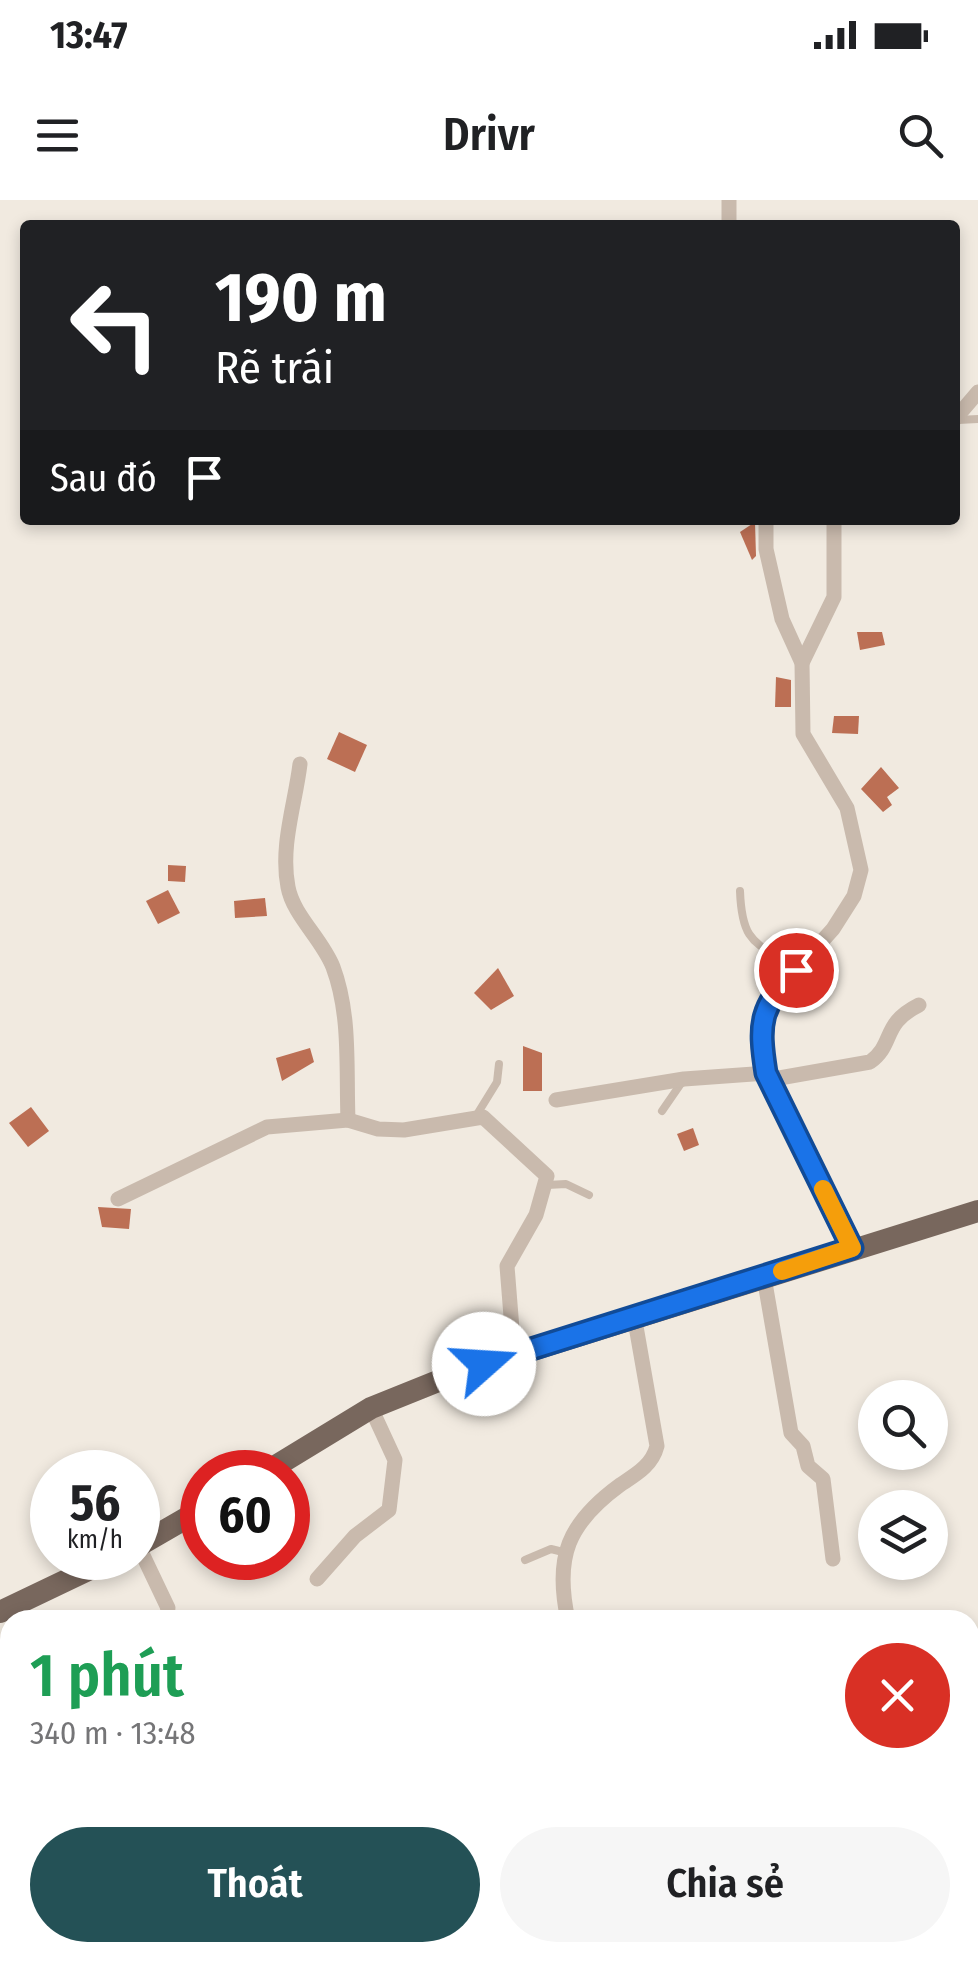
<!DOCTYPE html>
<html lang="vi">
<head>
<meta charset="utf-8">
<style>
  :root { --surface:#fff; --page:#f6f6f6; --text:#202124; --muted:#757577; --accent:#245156 }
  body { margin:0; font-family:"Fira Sans Condensed",sans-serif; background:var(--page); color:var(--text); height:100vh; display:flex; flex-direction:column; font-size:38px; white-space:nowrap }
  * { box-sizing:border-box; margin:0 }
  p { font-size:32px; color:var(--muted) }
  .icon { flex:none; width:55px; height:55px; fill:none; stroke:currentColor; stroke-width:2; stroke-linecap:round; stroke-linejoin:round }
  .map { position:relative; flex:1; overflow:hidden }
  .side { position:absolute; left:0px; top:1410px; width:980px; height:352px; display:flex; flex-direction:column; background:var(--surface); border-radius:30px 30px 0 0; box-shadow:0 5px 15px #0003 }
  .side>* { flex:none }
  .guide { position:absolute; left:20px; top:20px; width:940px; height:305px; border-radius:10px; box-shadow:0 5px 15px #0003; background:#202124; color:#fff; overflow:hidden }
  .controls { position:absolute; left:858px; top:1180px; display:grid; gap:20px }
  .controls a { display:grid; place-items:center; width:90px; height:90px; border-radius:50%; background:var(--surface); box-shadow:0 5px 15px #0003; font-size:50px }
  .speed { position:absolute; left:30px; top:1250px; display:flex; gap:20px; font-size:50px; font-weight:700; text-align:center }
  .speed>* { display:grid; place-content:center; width:130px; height:130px; border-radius:50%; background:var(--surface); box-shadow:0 5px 15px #0003; line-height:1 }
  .speed small { font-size:25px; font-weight:400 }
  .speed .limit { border:15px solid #d22; background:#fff; color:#111 }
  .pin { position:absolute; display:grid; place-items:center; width:85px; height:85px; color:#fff; margin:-42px; border:5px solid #fff; border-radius:50%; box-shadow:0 2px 10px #0007 }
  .me { position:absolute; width:110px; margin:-55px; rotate:71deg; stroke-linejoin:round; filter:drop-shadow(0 0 8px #0008) }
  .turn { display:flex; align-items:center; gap:35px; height:210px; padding:0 30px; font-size:45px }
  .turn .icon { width:130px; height:130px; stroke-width:2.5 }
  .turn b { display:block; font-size:70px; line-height:85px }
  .then { display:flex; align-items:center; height:95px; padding:0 30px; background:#0003; gap:20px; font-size:38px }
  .round { display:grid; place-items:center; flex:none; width:105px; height:105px; border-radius:52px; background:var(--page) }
  .overview { display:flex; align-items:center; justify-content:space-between; height:170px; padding:0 30px }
  h1 { font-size:60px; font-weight:600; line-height:75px; color:#1e9e55 }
  .primary-button { display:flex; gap:20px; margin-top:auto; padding:20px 30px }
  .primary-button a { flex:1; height:115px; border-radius:60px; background:var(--accent); color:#fff; font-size:40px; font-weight:600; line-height:115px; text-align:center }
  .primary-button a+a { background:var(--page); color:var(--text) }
  .status { display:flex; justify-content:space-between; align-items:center; height:70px; padding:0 50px; background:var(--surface); direction:ltr }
  .status svg { height:28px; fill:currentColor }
  header { display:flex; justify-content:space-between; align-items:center; height:130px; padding:0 30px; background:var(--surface); font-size:45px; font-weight:600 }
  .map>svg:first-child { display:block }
  .building { fill:#bc6f54 }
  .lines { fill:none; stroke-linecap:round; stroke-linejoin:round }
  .lane { stroke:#c9baad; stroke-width:8 }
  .street { stroke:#c9baad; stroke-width:15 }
  .primary { stroke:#78675d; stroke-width:22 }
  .route-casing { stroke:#114b97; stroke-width:25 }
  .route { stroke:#1a73e8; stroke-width:18 }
  .slow { stroke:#f59e0b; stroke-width:18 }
</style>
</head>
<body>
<div class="status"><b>13:47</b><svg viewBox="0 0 49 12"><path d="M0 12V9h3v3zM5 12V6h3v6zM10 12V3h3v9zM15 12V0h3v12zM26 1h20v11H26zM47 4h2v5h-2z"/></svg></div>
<header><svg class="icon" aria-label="menu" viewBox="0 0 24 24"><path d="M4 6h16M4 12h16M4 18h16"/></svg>Drivr<svg class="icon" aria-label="search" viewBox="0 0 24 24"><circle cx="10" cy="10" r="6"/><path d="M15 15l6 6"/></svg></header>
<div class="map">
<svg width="978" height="1761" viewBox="0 0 978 1761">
  <rect width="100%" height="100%" fill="#f1eae0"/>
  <!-- building -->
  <g class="building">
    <path d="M 755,322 L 756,356 L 752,360 L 740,332 Z"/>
    <path d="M 857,432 L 882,432 L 885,445 L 860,450 Z"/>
    <path d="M 776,477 L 791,480 L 791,507 L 775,507 Z"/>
    <path d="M 834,516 L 859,516 L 858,534 L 832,533 Z"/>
    <path d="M 339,532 L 367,545 L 355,572 L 327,559 Z"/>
    <path d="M 881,567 L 899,588 L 887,597 L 892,605 L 883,612 L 861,589 Z"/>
    <path d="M 168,665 L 186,666 L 185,682 L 168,681 Z"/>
    <path d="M 168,690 L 180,713 L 158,724 L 146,701 Z"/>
    <path d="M 265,698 L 267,716 L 235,718 L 234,701 Z"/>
    <path d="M 498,768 L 514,796 L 491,810 L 474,793 Z"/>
    <path d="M 523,846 L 542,853 L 542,891 L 523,891 Z"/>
    <path d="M 310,848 L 314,862 L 282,881 L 276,858 Z"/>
    <path d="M 31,907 L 49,931 L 28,947 L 9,923 Z"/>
    <path d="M 693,928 L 699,945 L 684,951 L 677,934 Z"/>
    <path d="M 98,1007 L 131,1009 L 129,1029 L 102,1027 Z"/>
  </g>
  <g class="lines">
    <!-- lane -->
    <g class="lane">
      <path d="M 958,220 L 978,219"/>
      <path d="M 740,691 C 742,744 755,741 796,770"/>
      <path d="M 662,911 L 682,882"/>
      <path d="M 476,916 L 497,882 L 499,864"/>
      <path d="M 547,985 L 566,984 L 589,995"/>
      <path d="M 525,1360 L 551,1349 L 563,1352"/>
    </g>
    <!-- street -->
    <g class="street">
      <path d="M 729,25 L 729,0"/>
      <path d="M 955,219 L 978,192"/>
      <path d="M 766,320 L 766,349 L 782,419 L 802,463 L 803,534 L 847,608 L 861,670 L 854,696 L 833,729 L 768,801 L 761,841 L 768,880 L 852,1048"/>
      <path d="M 802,463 L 834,397 L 834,320"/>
      <path d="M 300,564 C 295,605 280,646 288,687 C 293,715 322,739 333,767 C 351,815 346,869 348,920"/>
      <path d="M 768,880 L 870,862 C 895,844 881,824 919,805"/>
      <path d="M 556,900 L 684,879 L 766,873"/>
      <path d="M 118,999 L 267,927 L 348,920 L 378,929 L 404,930 L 483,917 L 547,976 L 536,1015 L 507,1066 L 514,1154"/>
      <path d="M 764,1077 L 791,1233 L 803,1246 L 808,1266 L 823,1279 L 833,1359"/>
      <path d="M 138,1345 L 168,1408 L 166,1420"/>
      <path d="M 317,1379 L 355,1336 L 389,1310 L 395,1260 L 371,1208"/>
      <path d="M 568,1420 C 554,1357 568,1323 620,1285 C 635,1275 652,1266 657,1246 L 634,1115"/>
    </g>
    <!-- primary -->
    <g class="primary">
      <path d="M 266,1272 L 371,1208 L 453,1175 L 978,1011"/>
      <path d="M 138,1346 L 202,1309"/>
      <path d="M 0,1412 L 113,1358"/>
    </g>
  </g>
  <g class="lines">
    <defs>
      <path id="route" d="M 484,1164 L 852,1048 L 766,873 C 758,822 760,807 796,770"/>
    </defs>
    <!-- route casing -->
    <use href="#route" class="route-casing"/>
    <!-- route -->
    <use href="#route" class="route"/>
    <!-- slow -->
    <path class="slow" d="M 782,1071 L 852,1048 L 823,989"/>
  </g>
</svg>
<div class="controls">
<a><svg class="icon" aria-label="search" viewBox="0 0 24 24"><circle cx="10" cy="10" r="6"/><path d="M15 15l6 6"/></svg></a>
<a><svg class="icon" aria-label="layers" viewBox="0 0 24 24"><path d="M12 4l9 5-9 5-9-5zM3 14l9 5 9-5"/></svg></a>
</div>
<div class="speed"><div>56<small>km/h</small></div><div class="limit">60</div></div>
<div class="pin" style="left:796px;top:770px;background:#d93025"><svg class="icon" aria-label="arrive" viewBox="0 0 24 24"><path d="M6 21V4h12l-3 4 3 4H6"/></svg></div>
<svg class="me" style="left:484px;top:1164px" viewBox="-20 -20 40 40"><circle r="19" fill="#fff"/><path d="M0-13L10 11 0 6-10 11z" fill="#1a73e8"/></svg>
<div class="guide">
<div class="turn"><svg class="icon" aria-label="left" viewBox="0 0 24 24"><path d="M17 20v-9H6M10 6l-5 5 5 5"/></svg><div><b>190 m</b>Rẽ trái</div></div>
<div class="then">Sau đó<svg class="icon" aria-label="arrive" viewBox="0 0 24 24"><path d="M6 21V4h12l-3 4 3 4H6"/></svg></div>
</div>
<section class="side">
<div class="overview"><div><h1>1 phút</h1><p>340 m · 13:48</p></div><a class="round" style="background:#d93025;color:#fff"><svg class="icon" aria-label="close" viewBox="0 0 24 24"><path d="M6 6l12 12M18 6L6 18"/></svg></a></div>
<div class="primary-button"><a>Thoát</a><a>Chia sẻ</a></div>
</section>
</div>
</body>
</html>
